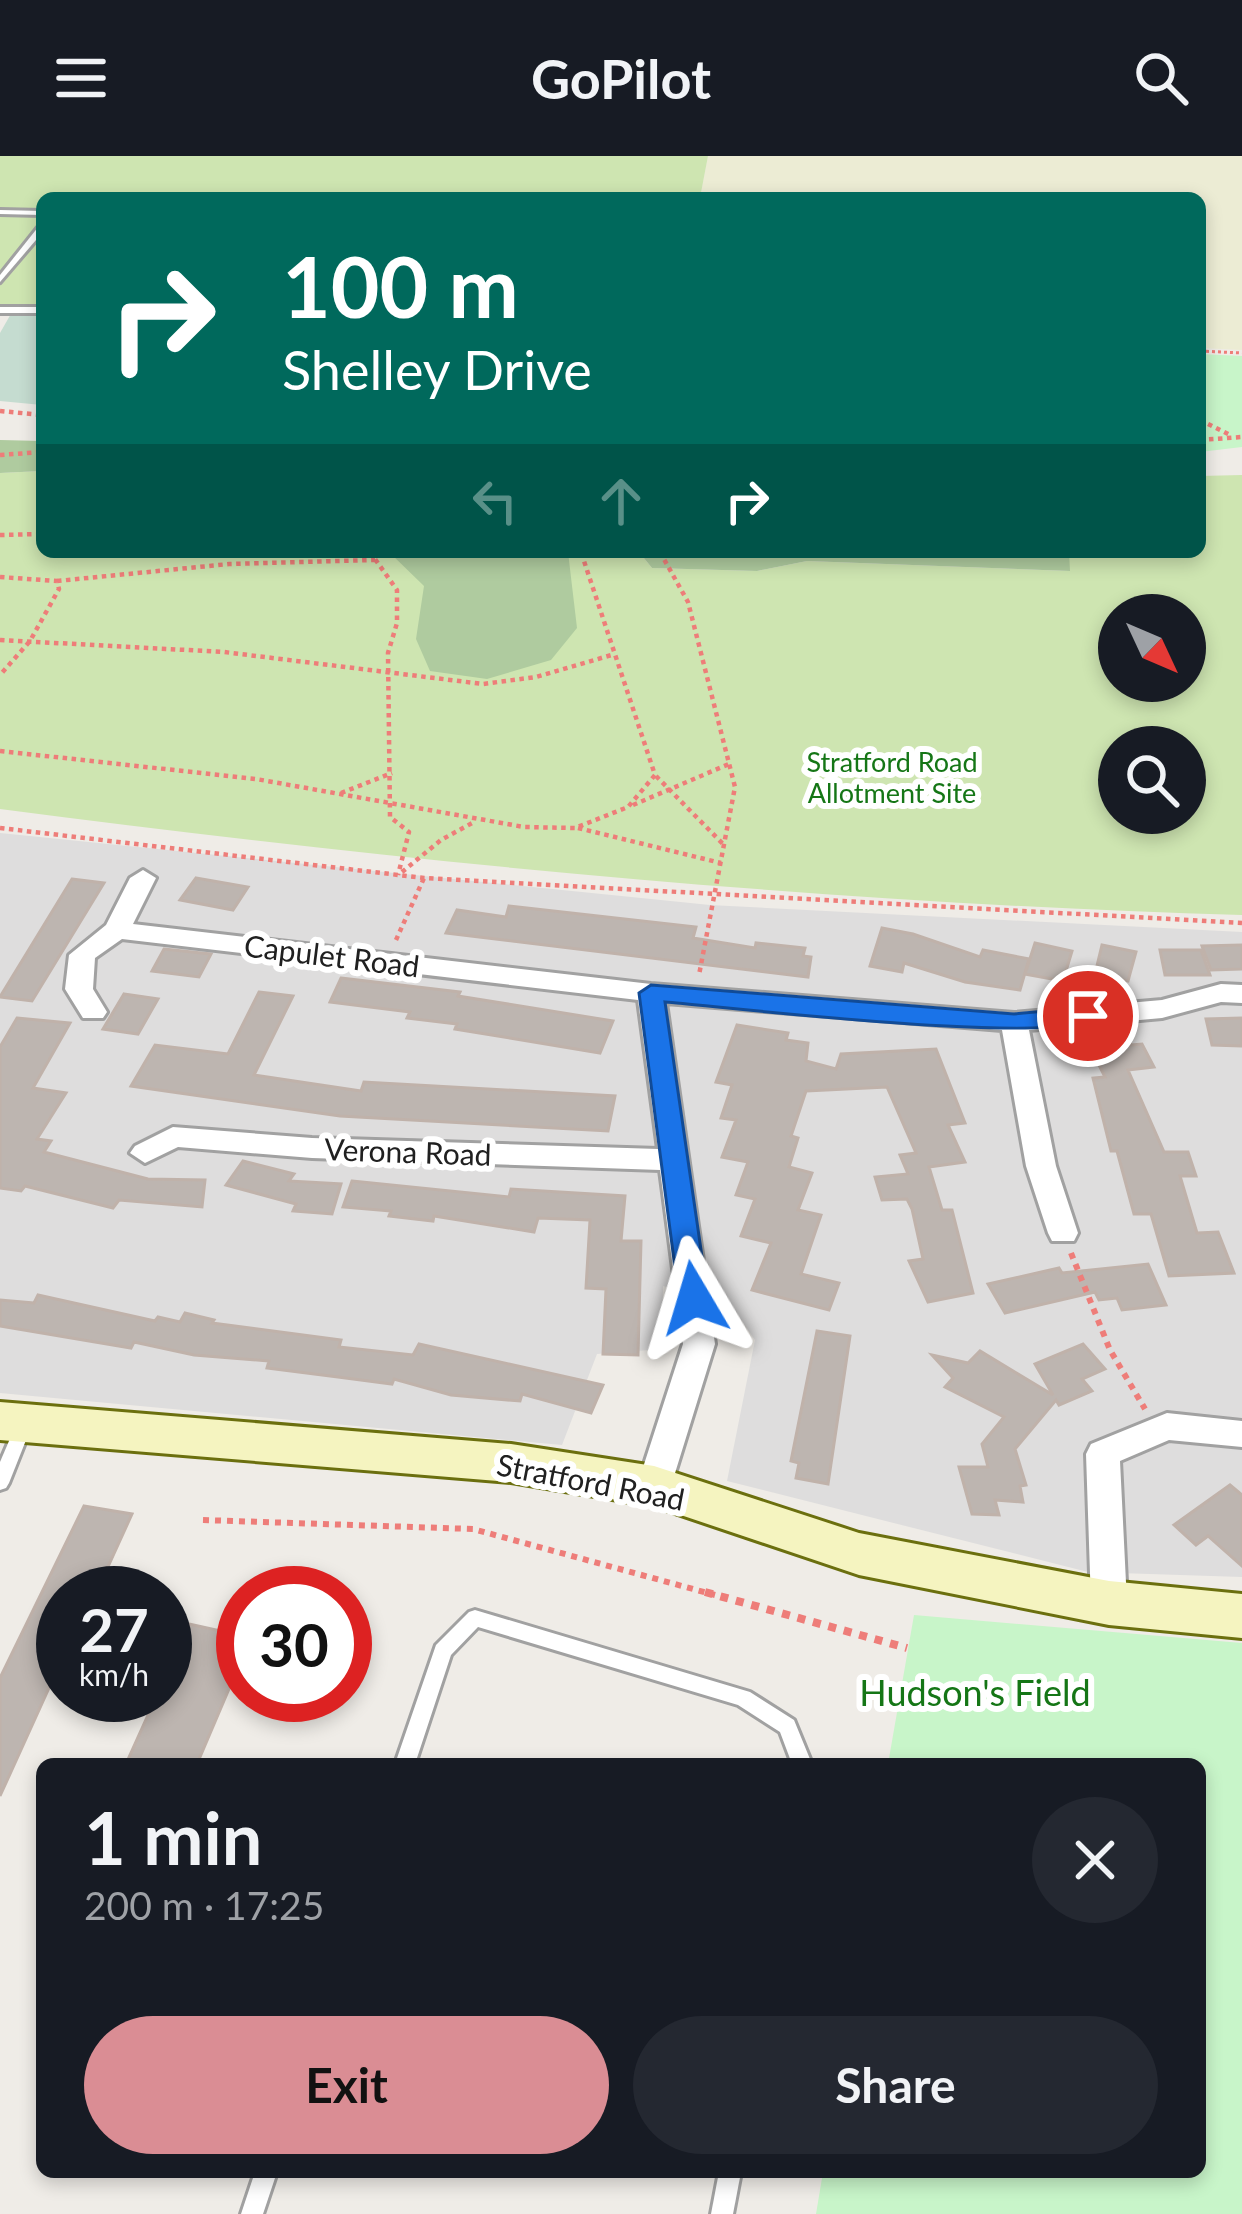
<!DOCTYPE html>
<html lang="en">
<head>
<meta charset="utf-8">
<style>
  :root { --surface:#171b24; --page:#242831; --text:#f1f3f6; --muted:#9ea1a6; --accent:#da8d94 }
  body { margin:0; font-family:Lato,sans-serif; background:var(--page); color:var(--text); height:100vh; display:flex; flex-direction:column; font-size:45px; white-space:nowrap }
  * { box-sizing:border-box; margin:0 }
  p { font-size:39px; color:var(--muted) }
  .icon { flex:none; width:66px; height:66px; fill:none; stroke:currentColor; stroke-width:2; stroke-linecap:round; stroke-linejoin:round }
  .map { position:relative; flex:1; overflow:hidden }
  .drawer { position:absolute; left:36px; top:1602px; width:1170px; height:420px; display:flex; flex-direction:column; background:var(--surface); border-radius:18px; box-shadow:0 6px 18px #0003 }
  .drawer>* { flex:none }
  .banner { position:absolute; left:36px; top:36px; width:1170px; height:366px; border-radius:18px; box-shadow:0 6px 18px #0003; background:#00695c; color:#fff; overflow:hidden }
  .needle { width:78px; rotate:134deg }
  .buttons { position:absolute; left:1098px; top:438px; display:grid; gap:24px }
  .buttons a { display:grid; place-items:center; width:108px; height:108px; border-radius:50%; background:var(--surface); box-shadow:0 6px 18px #0003; font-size:60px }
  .speed { position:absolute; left:36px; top:1410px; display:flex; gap:24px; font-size:60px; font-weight:700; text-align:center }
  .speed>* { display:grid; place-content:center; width:156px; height:156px; border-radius:50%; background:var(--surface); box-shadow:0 6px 18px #0003; line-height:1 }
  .speed small { font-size:30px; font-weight:400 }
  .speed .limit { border:18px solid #d22; background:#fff; color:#111 }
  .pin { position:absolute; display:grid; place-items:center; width:102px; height:102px; color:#fff; margin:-51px; border:6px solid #fff; border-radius:50%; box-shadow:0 3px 12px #0007 }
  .me { position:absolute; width:132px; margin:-66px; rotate:353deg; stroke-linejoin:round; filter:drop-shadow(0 0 9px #0008) }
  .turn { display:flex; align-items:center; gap:42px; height:252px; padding:0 48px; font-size:54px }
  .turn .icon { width:156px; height:156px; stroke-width:2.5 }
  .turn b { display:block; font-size:84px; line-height:102px }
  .lanes { display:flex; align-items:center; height:114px; padding:0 48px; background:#0003; justify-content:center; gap:60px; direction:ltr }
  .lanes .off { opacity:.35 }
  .round { display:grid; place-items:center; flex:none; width:126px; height:126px; border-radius:63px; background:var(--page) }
  .headline { display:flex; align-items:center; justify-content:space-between; height:204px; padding:0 48px }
  h1 { font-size:72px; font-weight:700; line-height:90px }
  .primary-button { display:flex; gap:24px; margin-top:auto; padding:24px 48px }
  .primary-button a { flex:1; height:138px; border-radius:72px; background:var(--accent); color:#111; font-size:48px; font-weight:700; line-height:138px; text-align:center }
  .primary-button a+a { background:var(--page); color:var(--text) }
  header { display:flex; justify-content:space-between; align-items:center; height:156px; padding:0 48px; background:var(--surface); font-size:54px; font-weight:700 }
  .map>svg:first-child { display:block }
  .residential { fill:#dedddd }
  .farmland { fill:#ececd4 }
  .grass { fill:#cee5b1; fill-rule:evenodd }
  .forest { fill:#afcb9f }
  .wetland { fill:#c5dcd0 }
  .park { fill:#c8f5c9 }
  .building { fill:#bdb5b0; stroke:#c0b2aa; stroke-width:3 }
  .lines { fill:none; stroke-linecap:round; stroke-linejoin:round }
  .lane-casing { stroke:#a1a1a1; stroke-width:6 }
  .street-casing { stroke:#a1a1a1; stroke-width:6 }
  .secondary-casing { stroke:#6b6f0e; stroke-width:6 }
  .path-far3 { stroke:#ee7d79; stroke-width:3; stroke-dasharray:3 3; stroke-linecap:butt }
  .path-far2 { stroke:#ee7d79; stroke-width:4.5; stroke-dasharray:4.5 4.5; stroke-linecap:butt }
  .path-far1 { stroke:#ee7d79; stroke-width:6; stroke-dasharray:6 6; stroke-linecap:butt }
  .path { stroke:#ee7d79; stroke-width:8; stroke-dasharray:8 8; stroke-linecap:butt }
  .lane { fill:#fff; fill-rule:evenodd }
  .street { fill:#fff; fill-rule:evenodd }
  .secondary { fill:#f5f4c0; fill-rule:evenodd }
  .route { fill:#1a73e8; stroke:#114b97; stroke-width:3 }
  .labels { text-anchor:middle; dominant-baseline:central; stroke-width:12; stroke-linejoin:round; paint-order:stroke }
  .far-park-label { font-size:27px; fill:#157616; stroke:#fff }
  .street-label { font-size:30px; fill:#202020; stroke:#fff }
  .near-park-label { font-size:36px; fill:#157616; stroke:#fff }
</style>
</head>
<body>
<header><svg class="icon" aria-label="menu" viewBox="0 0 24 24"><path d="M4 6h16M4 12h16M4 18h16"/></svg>GoPilot<svg class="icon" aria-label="search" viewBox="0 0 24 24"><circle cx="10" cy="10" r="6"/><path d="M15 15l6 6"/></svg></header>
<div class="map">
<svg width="1242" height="2058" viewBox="0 0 1242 2058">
  <rect width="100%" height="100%" fill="#efece7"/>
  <!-- residential -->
  <path class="residential" d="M 0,677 L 710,749 L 1242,776 L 1242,1421 L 1088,1416 L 727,1325 L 755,1184 L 730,1148 L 663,1130 L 662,1193 L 597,1198 L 562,1289 L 0,1237 Z"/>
  <!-- farmland -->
  <path class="farmland" d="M 708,0 L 1242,0 L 1242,194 L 1200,192 L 1200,42 L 700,42 Z"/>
  <!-- grass -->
  <g class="grass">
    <path d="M 0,0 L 708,0 L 700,42 L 42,42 L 42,156 L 0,156 Z"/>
    <path d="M 42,315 L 42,396 L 639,396 L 652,412 L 757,415 L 807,405 L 1069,415 L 1069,396 L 1200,396 L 1200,320 L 1242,319 L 1242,759 C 826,747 412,707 0,653 L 0,317 ZM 1119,459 L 1185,459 L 1185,525 L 1119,525 ZM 1119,591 L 1185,591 L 1185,657 L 1119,657 Z"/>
  </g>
  <!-- forest -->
  <g class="forest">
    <path d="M 0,284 L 42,285 L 42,315 L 0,317 Z"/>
    <path d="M 389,396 L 568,396 L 577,472 L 551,504 L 487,523 L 430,515 L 416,483 L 424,430 Z"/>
    <path d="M 639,396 L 1069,396 L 1070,415 L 807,405 L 757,415 L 652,412 Z"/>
  </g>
  <!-- wetland -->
  <path class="wetland" d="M 12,156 L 42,156 L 42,249 L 0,245 L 0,177 Z"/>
  <!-- park -->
  <g class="park">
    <path d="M 1200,198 L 1242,200 L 1242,291 L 1200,296 Z"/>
    <path d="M 914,1459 L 1242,1487 L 1242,2058 L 816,2058 L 823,2016 L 1200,2016 L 1200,1608 L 888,1608 Z"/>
  </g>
  <!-- building -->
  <g class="building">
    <path d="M 196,722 L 248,731 L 233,754 L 180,744 Z"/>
    <path d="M 72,723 L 104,727 L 32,845 L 0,841 Z"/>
    <path d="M 509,750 L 696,771 L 693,782 L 755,792 L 756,787 L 805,792 L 803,800 L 811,801 L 808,821 L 446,777 L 457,754 L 506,761 Z"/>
    <path d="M 882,772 L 913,778 L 980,801 L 983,794 L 1029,803 L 1020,834 L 965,826 L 904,807 L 902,816 L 870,810 Z"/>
    <path d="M 1035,787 L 1072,795 L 1063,825 L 1025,818 Z"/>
    <path d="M 1102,789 L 1136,796 L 1128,825 L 1095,818 Z"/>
    <path d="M 1242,789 L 1242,813 L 1211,814 L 1202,790 Z"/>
    <path d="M 164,793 L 211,798 L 199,821 L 152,815 Z"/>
    <path d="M 1160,794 L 1201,794 L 1210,819 L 1165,819 Z"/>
    <path d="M 341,822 L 460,836 L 458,840 L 613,865 L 600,897 L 455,873 L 457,868 L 407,862 L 410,856 L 330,846 Z"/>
    <path d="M 259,836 L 293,840 L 254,919 L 361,935 L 364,926 L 615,940 L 608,975 L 340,960 L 131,930 L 155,889 L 228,898 Z"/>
    <path d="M 124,838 L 158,843 L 138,878 L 103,873 Z"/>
    <path d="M 17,862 L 70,867 L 33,932 L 66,937 L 37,983 L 51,985 L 44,996 L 148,1023 L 205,1024 L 202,1051 L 119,1044 L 113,1052 L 25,1030 L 21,1035 L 0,1032 L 0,891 Z"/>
    <path d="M 1242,862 L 1242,890 L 1212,889 L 1206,863 Z"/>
    <path d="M 737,869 L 788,877 L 786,884 L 808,887 L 806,905 L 836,913 L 841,898 L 936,893 L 965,967 L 948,969 L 965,1006 L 929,1011 L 942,1054 L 952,1054 L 973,1137 L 928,1146 L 909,1105 L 923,1103 L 912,1053 L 907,1043 L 882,1044 L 875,1021 L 908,1018 L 900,999 L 916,997 L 887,931 L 806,935 L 791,980 L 798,982 L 789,1011 L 812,1017 L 798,1054 L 821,1059 L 801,1118 L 839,1127 L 829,1154 L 752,1134 L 771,1087 L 741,1080 L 755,1043 L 736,1039 L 748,1006 L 722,1001 L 736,964 L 721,962 L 732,929 L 716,926 Z"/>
    <path d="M 1123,872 L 1131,889 L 1142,888 L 1154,911 L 1128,914 L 1164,996 L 1188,996 L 1196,1020 L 1180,1020 L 1197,1077 L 1218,1076 L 1234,1117 L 1169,1120 L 1151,1058 L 1134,1058 L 1117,995 L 1111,995 L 1093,922 L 1105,921 L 1088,887 L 1104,886 L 1098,875 Z"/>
    <path d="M 243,1005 L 294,1018 L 289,1025 L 341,1028 L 332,1058 L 293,1055 L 296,1048 L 226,1029 Z"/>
    <path d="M 352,1025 L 509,1041 L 511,1033 L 625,1040 L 621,1085 L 641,1085 L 638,1199 L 603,1198 L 606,1133 L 586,1132 L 590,1064 L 538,1062 L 534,1076 L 434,1060 L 433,1065 L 389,1060 L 391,1055 L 343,1051 Z"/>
    <path d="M 1148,1108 L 1166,1149 L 1122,1154 L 1117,1142 L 1099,1144 L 1095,1136 L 1005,1157 L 988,1128 L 1059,1112 L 1062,1117 Z"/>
    <path d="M 38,1139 L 155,1165 L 158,1161 L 180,1166 L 185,1157 L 214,1164 L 212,1167 L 341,1184 L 339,1191 L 413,1199 L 419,1188 L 603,1229 L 591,1257 L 522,1238 L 520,1245 L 451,1239 L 394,1223 L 392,1228 L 338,1221 L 267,1212 L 269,1205 L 194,1199 L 134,1186 L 131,1192 L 0,1170 L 0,1144 L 34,1147 Z"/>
    <path d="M 817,1175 L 850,1180 L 828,1328 L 796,1322 L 799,1307 L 791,1305 Z"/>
    <path d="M 1083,1188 L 1105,1213 L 1082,1223 L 1092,1235 L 1059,1249 L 1056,1244 L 1015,1293 L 1026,1329 L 1020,1330 L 1023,1346 L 995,1344 L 999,1359 L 972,1358 L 959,1311 L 988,1311 L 982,1288 L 1004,1261 L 945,1231 L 953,1222 L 932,1199 L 968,1207 L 980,1195 L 1053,1239 L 1035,1208 Z"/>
    <path d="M 1230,1329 L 1242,1339 L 1242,1410 L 1208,1380 L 1196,1389 L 1174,1369 Z"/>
    <path d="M 84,1350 L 132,1358 L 96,1437 L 63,1437 L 63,1501 L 0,1640 L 0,1522 Z"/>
    <path d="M 189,1468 L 243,1480 L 243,1500 L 197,1608 L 126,1608 L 157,1539 L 165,1539 L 165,1522 Z"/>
  </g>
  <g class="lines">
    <defs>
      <g id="lane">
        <path d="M 0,54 L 42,55 L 42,59 L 0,58 Z"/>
        <path d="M 39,70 L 42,70 L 42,77 L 0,126 L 0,119 Z"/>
        <rect x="0" y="151" width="42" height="6"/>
        <path d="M 24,1262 L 30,1264 L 32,1269 L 9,1327 L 6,1332 L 0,1334 L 0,1306 L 18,1264 Z"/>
        <path d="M 475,1454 L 750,1536 L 794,1564 L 812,1608 L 792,1608 L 780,1576 L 738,1549 L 478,1471 L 451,1499 L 415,1608 L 395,1608 L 436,1489 L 469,1456 Z"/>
        <path d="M 255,2016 L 277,2016 L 263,2058 L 241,2058 Z"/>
        <path d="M 719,2016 L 741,2016 L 733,2058 L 711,2058 Z"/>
      </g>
      <g id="street">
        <path d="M 143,714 L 156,722 L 133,768 L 651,828 L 1014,857 L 1162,844 L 1221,828 L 1242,829 L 1242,847 L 1221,846 L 1162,862 L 1029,874 L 1056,1010 L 1078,1077 L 1074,1085 L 1052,1085 L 1048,1077 L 1026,1010 L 1002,874 L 666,847 L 715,1188 L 671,1330 L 666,1340 L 654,1344 L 642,1340 L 637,1330 L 683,1188 L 660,1014 L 312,1002 L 178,991 L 145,1007 L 130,997 L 135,990 L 173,971 L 312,982 L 658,993 L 638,844 L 122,783 L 95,802 L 93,833 L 107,856 L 103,862 L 83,862 L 65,833 L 69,799 L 106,769 L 130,722 Z"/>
        <path d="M 1167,1257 L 1242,1265 L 1242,1291 L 1169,1284 L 1120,1305 L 1127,1447 L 1122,1458 L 1109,1463 L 1096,1458 L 1091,1447 L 1086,1298 L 1091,1288 Z"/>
      </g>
      <path id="secondary" d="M 0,1246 L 511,1288 L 654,1310 L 859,1377 L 1109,1425 L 1242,1438 L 1242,1482 L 1109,1469 L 859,1419 L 654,1350 L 511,1326 L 0,1284 Z"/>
    </defs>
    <!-- lane casing -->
    <use href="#lane" class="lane-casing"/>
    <!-- street casing -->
    <use href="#street" class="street-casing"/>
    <!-- secondary casing -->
    <use href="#secondary" class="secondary-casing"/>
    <!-- path-far3 -->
    <path class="path-far3" d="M 1200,195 L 1242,197"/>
    <!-- path-far2 -->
    <g class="path-far2">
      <path d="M 0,255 L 42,259"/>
      <path d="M 1200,264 L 1232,280"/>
      <path d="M 1200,284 L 1242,281"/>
      <path d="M 0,299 L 42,296"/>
      <path d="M 0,379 L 42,378"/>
      <path d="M 370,396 L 397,434 L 397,467 L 388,497 L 390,661 L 409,676 L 398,719"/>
      <path d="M 660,396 L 688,446 L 735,631 L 699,819"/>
      <path d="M 0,421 L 57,425 L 59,433 L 30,485 L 0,519"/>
      <path d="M 57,425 L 229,408 L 375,404"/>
      <path d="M 0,484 L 224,496 L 483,528 L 536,521 L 615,498"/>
      <path d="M 0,595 L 256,623 L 524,671 L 575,672 L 628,651 L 655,619 L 581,396"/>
      <path d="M 656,620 L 725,690"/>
      <path d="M 341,637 L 392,617"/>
      <path d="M 633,649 L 729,608"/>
      <path d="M 0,672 L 424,722 L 1242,767"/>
      <path d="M 578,672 L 721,707"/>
      <path d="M 402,716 L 441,684 L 474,666"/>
      <path d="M 396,784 L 424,722"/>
    </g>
    <!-- path-far1 -->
    <g class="path-far1">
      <path d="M 1071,1097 L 1110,1194 L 1145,1253"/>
      <path d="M 203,1364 L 473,1373 L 715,1439"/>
    </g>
    <!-- path -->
    <path class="path" d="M 705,1436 L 907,1492"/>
    <!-- lane -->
    <use href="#lane" class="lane"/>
    <!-- street -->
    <use href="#street" class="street"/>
    <!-- secondary -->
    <use href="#secondary" class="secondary"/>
  </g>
  <!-- route -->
  <path class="route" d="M 651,829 L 1014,858 L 1088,851 L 1100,860 C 1069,892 728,851 665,846 L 708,1142 L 694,1153 L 679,1142 L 639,837 Z"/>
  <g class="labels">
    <!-- far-park labels -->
    <g class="far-park-label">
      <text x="892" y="605">Stratford Road<tspan x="892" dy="31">Allotment Site</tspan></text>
    </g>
    <!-- street labels -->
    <g class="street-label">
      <text transform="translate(332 799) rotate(7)">Capulet Road</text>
      <text transform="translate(408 995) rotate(2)">Verona Road</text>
      <text transform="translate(591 1325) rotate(11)">Stratford Road</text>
    </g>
    <!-- near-park labels -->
    <g class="near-park-label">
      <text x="975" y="1536">Hudson's Field</text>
    </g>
  </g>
</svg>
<div class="buttons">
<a><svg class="needle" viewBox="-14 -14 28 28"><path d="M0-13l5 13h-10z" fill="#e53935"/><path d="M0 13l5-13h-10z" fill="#9ea1a6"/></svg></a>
<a><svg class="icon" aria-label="search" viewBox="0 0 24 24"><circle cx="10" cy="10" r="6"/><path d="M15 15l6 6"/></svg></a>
</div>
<div class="speed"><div>27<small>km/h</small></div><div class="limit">30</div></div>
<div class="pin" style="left:1088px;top:860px;background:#d93025"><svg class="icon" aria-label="arrive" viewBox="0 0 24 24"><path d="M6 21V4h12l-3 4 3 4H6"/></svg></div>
<svg class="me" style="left:694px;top:1142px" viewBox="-20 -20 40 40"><path d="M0-17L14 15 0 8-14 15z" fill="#1a73e8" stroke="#fff" stroke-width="4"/></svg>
<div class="banner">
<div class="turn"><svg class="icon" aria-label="right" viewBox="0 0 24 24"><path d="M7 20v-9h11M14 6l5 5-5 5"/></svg><div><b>100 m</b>Shelley Drive</div></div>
<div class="lanes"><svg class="icon off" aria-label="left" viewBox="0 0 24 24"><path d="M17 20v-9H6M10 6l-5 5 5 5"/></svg><svg class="icon off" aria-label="ahead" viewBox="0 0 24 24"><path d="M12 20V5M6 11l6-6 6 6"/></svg><svg class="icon" aria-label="right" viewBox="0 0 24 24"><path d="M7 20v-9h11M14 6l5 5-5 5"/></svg></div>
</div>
<section class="drawer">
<div class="headline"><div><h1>1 min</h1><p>200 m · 17:25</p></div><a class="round"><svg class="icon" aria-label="close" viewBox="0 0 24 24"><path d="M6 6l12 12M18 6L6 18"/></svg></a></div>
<div class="primary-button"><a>Exit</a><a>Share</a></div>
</section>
</div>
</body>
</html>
